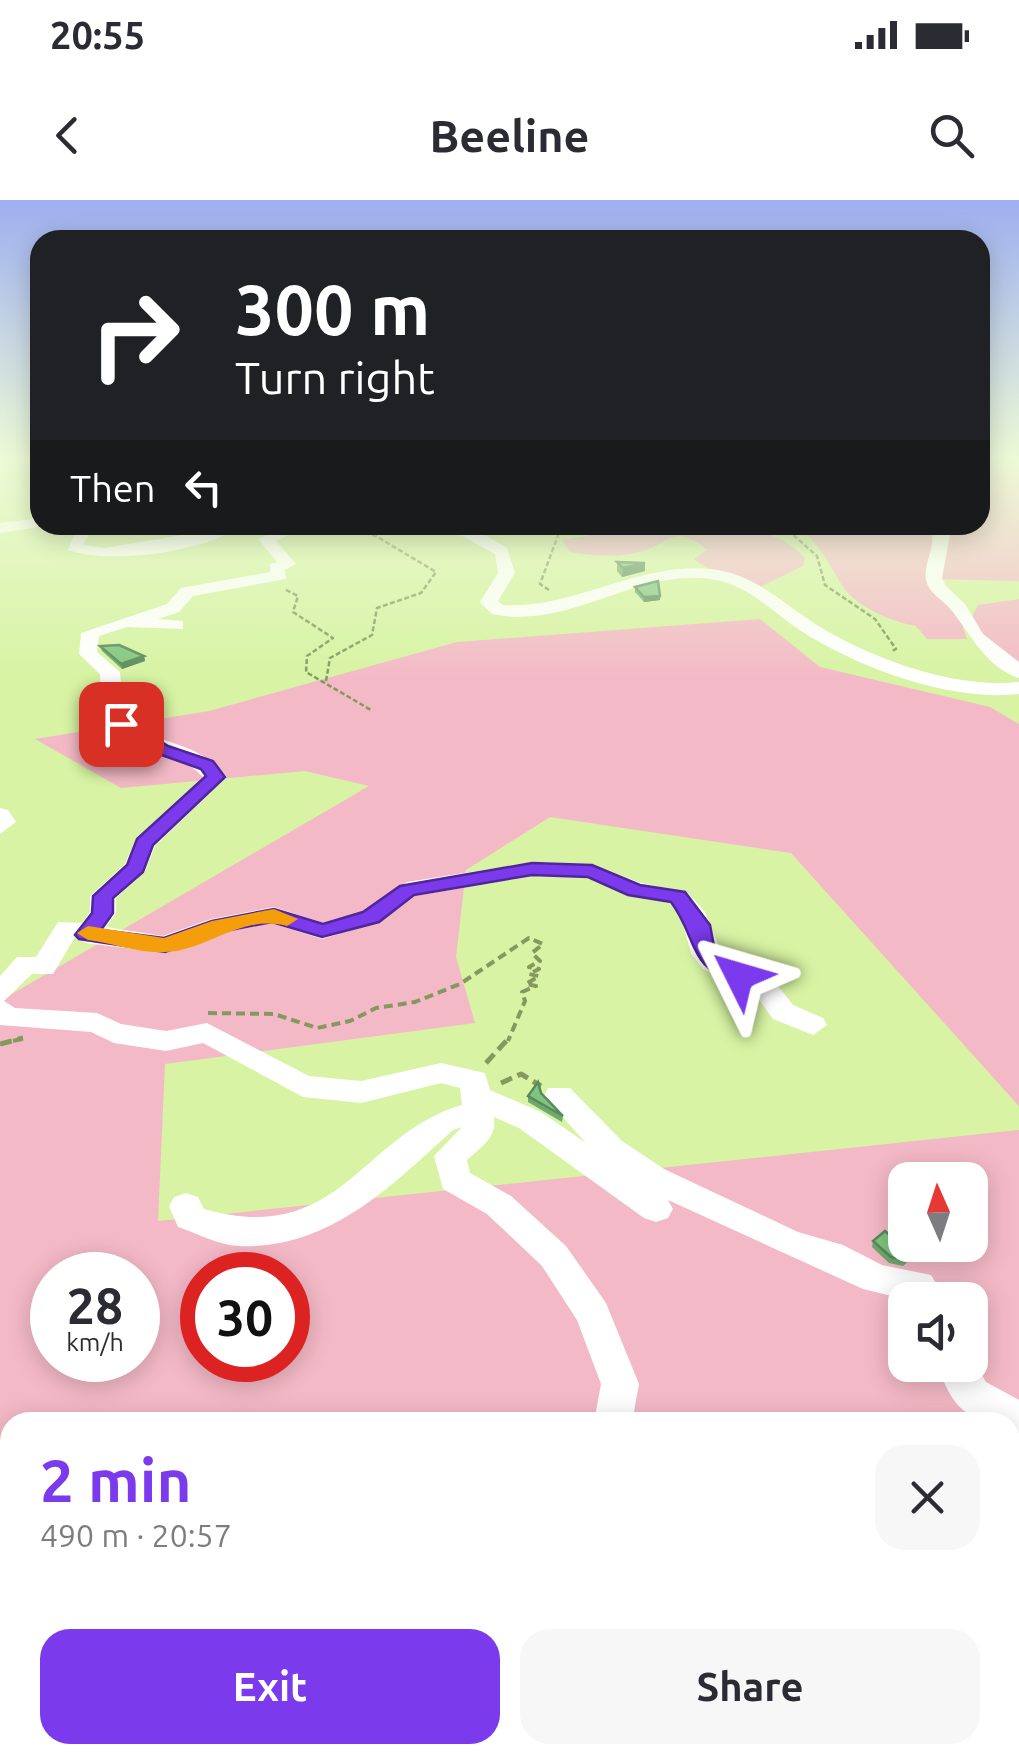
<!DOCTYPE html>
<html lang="en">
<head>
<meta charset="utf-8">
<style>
  :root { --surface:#fff; --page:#f7f7f7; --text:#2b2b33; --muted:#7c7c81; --accent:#7c3aed }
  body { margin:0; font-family:Ubuntu,sans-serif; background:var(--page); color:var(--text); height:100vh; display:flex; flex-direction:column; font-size:38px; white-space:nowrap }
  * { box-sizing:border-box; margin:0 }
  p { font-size:32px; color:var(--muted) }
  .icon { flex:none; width:55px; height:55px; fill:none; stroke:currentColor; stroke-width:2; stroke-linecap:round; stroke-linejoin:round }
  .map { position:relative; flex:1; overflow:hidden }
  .side { position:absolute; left:0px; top:1212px; width:1020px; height:352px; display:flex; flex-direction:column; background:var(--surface); border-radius:30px 30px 0 0; box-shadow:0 5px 25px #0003 }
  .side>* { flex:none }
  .hud { position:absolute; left:30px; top:30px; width:960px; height:305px; border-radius:30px; box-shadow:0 5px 25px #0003; background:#202124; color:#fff; overflow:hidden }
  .needle { width:65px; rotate:357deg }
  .tools { position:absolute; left:888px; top:962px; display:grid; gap:20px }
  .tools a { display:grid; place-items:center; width:100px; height:100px; border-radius:20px; background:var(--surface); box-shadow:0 5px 25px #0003; font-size:50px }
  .speed { position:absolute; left:30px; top:1052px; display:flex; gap:20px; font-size:50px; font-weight:700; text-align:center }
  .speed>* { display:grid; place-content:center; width:130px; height:130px; border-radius:50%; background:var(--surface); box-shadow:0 5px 25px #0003; line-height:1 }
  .speed small { font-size:25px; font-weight:400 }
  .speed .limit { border:15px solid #d22; background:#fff; color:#111 }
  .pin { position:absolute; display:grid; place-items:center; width:85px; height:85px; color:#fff; margin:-42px; border-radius:20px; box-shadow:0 5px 15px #0006 }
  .me { position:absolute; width:110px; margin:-55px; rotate:310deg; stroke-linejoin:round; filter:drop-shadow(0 0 8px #0008) }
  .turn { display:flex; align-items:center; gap:35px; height:210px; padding:0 40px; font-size:45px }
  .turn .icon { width:130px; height:130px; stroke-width:2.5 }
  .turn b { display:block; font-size:70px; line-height:85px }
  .then { display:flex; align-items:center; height:95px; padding:0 40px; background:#0003; gap:20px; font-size:38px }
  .round { display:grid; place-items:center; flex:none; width:105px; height:105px; border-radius:30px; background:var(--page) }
  .overview { display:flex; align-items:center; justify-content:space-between; height:170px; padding:0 40px }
  h1 { font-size:60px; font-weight:700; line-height:75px; color:var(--accent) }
  .primary-button { display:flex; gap:20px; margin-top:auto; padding:20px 40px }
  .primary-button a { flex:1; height:115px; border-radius:30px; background:var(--accent); color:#fff; font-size:40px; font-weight:700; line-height:115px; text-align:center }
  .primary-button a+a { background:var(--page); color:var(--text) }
  .status { display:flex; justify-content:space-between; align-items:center; height:70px; padding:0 50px; background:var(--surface); direction:ltr }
  .status svg { height:28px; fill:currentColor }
  header { display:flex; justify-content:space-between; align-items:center; height:130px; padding:0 40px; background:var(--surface); font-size:45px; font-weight:700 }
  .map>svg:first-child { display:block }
  .green { fill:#f4b9c6; fill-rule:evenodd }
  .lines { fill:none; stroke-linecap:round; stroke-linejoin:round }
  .path-far2 { stroke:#85995f; stroke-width:2.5; stroke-dasharray:5 2.5; stroke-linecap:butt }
  .path-far1 { stroke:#85995f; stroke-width:4; stroke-dasharray:9 5; stroke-linecap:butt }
  .path { stroke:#85995f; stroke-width:5; stroke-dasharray:12 6; stroke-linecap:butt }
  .minor { fill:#fff; fill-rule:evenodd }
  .wall { fill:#6ea96d }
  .shaded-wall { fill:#5a8a59 }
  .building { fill:#80c57f; stroke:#5a8a59; stroke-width:2.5 }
  .route { fill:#7c3aed; stroke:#51269a; stroke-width:2.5 }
  .slow { fill:#f59e0b }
</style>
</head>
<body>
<div class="status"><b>20:55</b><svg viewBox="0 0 49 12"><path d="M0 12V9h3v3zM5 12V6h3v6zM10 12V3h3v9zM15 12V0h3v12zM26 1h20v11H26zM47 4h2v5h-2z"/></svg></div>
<header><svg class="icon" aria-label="back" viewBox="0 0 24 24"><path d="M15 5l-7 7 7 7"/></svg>Beeline<svg class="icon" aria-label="search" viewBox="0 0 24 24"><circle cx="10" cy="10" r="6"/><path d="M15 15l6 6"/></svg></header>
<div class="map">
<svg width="1019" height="1564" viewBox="0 0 1019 1564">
  <rect width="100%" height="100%" fill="#d7f3a3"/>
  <!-- green -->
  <g class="green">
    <path d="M 985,260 L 1019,260 L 1019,381 L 926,379 L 960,418 L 967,439 L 927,439 L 916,426 C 892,422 853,406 840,382 C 826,358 819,343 796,325 L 980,325 L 980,262 Z"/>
    <path d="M 606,325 C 669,325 757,308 805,358 L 803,366 L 756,389 C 738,377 705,370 694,359 L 707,350 C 676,324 672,341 643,351 C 620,358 593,356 570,352 L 562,340 L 588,336 Z"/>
    <path d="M 1019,399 L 1019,466 L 975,431 L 972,417 L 978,405 Z"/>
    <path d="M 760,419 L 820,467 L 990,507 L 1019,524 L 1019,906 L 791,653 L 550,617 L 466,670 L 456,757 L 475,823 L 165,864 L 158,1021 L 1019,930 L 1019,1564 L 0,1564 L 0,801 L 369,586 L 305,571 L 121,588 L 35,539 L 209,511 L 457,442 ZM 905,980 L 970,980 L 970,1045 L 905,1045 ZM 52,1075 L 138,1075 L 138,1160 L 52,1160 ZM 202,1075 L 288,1075 L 288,1160 L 202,1160 ZM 905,1100 L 970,1100 L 970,1165 L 905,1165 ZM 10,1222 L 1010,1222 L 1010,1555 L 10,1555 Z"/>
  </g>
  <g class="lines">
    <!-- path-far2 -->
    <g class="path-far2">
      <path d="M 782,325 L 817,356 L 825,385 L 875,419 L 896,449 L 892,451"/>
      <path d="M 286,390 L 298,396 L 293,412 L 333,438 L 307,456 L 306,472 L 371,510"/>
      <path d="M 549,390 L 540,384 L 560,330 L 557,325"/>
      <path d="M 326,481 L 330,458 L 372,435 L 377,408 L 421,393 L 436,372 L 376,336 L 335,325"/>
    </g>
    <!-- path-far1 -->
    <g class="path-far1">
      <path d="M 208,813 L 274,814 L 317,828 L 350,821 L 376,808 L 415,802 L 460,784 L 529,738 L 543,744 L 532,753 L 540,761 L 529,767 L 539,769 L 529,774 L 539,776 L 526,784 L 536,786 L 522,792 L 525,801 L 508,841"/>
      <path d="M 13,841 L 25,838"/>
    </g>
    <!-- path -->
    <g class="path">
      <path d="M 0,844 L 23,838"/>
      <path d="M 486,863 L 509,838"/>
      <path d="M 501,883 L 521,874 L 541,886"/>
    </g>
    <!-- minor -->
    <g class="minor">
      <path d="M 40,318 L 40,325 L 45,326 L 0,333 L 0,323 Z"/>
      <path d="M 78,325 L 94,325 L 83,345 L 105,348 L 242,325 C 208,352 109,365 68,350 Z"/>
      <path d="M 266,325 L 288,325 L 298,331 L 276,341 L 296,364 L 285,370 L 286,379 L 193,396 L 179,412 L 158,419 L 183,421 L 183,429 L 127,427 L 99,436 L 97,452 L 120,472 C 126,562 184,523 227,577 L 155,646 L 145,672 L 116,698 L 116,713 L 106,727 L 163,736 L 211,719 L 274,707 L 323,723 L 362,712 L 407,682 L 533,662 L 592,664 L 641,683 L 687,692 L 705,712 L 723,757 L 775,782 L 793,805 L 823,818 L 827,825 L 813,835 L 773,819 L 755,794 L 703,769 L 691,753 L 680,714 L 670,703 L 626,695 L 588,678 L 533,676 L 415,696 L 380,722 L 322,739 L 272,723 L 226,732 L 165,753 L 86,743 L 75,737 L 53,774 L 32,774 L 4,801 L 15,808 L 97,813 L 121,824 L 166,831 L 207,823 L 309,876 L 361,881 L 441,863 L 485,873 L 490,890 L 541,912 L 586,943 L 544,896 L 548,888 L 570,888 L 622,941 L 664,969 L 798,1032 L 843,1045 L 882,1065 L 931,1075 L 946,1100 L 908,1100 L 863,1089 L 668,1000 L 673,1009 L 668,1018 L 656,1022 L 644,1018 L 519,928 L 494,917 C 497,938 482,946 467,960 L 470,973 L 511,996 L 566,1046 L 606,1103 L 639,1184 L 632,1222 L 594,1222 L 601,1184 L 577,1120 L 542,1066 L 487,1014 L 443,989 L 434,956 L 462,927 L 453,930 C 391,986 329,1050 238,1046 C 219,1045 196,1033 178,1027 L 169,1006 L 174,997 L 186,993 L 198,997 L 204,1009 C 340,1048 361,934 462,905 L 460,888 L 441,883 L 361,903 L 303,897 L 203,843 L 166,851 L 114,843 L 91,832 L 0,825 L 0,776 L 17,757 L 36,757 L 58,722 L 82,723 L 90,712 L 90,696 L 125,664 L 136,638 L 203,577 C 158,531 104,561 100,474 L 79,454 L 81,433 L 167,404 L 181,388 L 270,372 L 270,364 L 277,362 L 258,339 L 275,331 Z"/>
      <path d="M 442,325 L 471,327 L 507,348 L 515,373 L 498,401 L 503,405 C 577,409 644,358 718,370 C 756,376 785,405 817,425 C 872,459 954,489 1019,482 L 1019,494 C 950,502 859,468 801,431 C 774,413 749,386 716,380 C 640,365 570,431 492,414 L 480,402 L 498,373 L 495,354 Z"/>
      <path d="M 929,325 L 945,325 L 950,335 L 942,378 L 946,386 L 965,404 L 983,434 L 1019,462 L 1019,478 C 987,468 971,435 952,411 C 944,400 929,394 926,380 C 923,361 939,344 929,325 Z"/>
      <path d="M 0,608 L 8,610 L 16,622 L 0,634 Z"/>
      <path d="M 970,1155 L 986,1182 L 1019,1200 L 1019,1236 L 1010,1234 L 1010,1222 C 964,1222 953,1207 937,1165 L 970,1165 Z"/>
      <path d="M 602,1555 L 652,1555 L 655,1564 L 606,1564 Z"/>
    </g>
  </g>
  <!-- wall -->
  <g class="wall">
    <path d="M 617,362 L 645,363 L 645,371 L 622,377 L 617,371 Z"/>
    <path d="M 635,387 L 660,400 L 644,402 L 635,392 Z"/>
    <path d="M 100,446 L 144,456 L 145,461 L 122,469 L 102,451 Z"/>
    <path d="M 541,893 L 563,916 L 562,922 L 528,902 L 528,896 Z"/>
    <path d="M 873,1041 L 912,1054 L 910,1060 L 903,1066 L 889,1063 L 872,1047 Z"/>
  </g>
  <!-- shaded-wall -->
  <g class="shaded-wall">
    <path d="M 645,363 L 645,371 L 622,377 L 623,368 Z"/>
    <path d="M 660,396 L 660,400 L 644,402 L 644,397 Z"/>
    <path d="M 144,456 L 145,461 L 122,469 L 121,464 Z"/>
  </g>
  <!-- building -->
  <g class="building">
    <path d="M 617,362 L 645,363 L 623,368 Z"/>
    <path d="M 658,381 L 660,396 L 644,397 L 635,387 Z"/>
    <path d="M 119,445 L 144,456 L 121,464 L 100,446 Z"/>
    <path d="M 538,882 L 541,893 L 563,916 L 528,896 Z"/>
    <path d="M 885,1031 L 912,1054 L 905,1060 L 891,1057 L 873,1041 Z"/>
  </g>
  <!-- sky -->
  <linearGradient id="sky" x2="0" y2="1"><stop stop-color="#9daff0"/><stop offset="0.54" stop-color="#edfad6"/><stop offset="1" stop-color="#edfad6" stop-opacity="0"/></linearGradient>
  <rect width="1019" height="479" fill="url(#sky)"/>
  <!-- route -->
  <path class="route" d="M 115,520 L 127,520 L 168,546 L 213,561 L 225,577 L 153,645 L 143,672 L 113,698 L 113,713 L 101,730 L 164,738 L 212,721 L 274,709 L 323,724 L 363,712 L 400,686 L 532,663 L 592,665 L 640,685 L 685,692 L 710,725 L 715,751 L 750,776 L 739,783 C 687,769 698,738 671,702 L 628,695 L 588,677 L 532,675 L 414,695 L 379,722 L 322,737 L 272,722 L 225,731 L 165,752 L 79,739 L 75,735 L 92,713 L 93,696 L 127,665 L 137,639 L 206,576 L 201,569 L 156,553 L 115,528 Z"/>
  <!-- slow -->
  <path class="slow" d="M 274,709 L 298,719 L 287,726 C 240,714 208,750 166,752 C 141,754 112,743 88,740 L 77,733 L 88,726 L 164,738 L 212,721 Z"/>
</svg>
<div class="tools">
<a><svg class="needle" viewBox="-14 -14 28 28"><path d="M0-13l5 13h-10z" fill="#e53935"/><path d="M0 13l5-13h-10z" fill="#7c7c81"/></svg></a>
<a><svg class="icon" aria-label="sound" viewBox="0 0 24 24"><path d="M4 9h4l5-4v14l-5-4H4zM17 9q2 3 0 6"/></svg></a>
</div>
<div class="speed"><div>28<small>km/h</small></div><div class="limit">30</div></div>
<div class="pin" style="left:121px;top:524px;background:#d93025"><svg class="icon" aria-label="arrive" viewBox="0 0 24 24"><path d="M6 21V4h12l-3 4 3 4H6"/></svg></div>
<svg class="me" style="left:739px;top:776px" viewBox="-20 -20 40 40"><path d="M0-17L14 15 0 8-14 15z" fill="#7c3aed" stroke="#fff" stroke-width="4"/></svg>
<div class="hud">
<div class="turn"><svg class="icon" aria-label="right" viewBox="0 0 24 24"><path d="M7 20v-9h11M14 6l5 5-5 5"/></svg><div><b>300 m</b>Turn right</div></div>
<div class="then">Then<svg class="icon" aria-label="left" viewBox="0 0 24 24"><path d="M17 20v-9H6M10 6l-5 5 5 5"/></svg></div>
</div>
<section class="side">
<div class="overview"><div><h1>2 min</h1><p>490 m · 20:57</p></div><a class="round"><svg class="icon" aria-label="close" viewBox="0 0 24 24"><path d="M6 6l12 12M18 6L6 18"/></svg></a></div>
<div class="primary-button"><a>Exit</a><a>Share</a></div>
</section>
</div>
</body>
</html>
